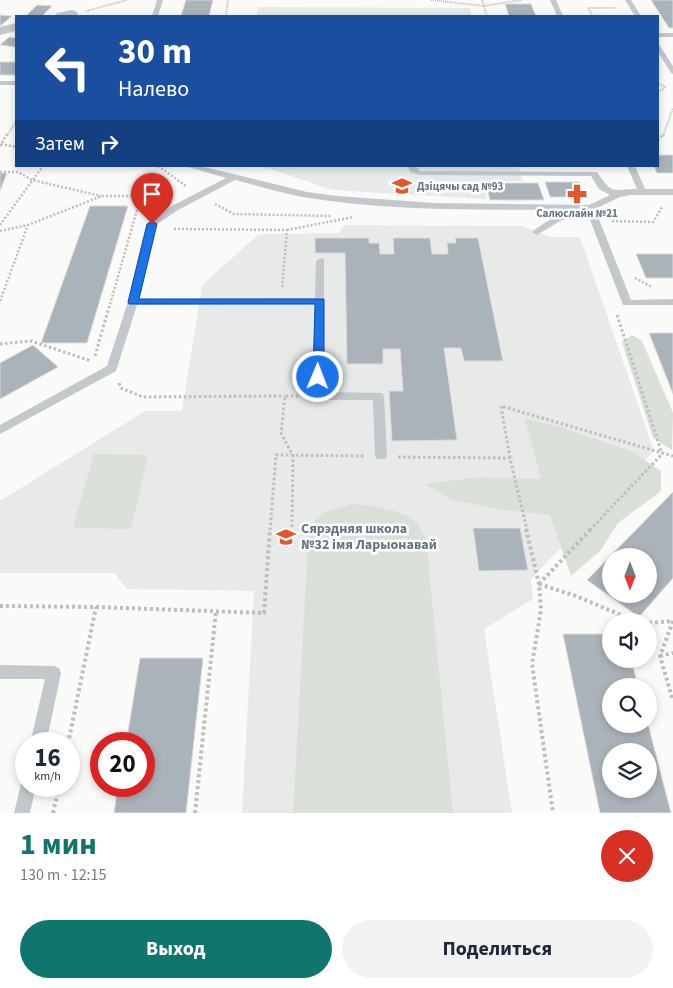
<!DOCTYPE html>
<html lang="ru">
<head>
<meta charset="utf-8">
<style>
  :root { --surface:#fff; --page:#f2f2f3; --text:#1f2937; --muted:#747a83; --accent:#0f766e }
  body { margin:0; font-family:"Source Sans 3",sans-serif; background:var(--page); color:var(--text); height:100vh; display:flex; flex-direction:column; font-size:19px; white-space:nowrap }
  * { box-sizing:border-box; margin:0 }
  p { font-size:16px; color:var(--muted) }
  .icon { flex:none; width:28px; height:28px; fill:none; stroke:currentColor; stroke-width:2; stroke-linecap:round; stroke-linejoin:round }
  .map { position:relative; height:813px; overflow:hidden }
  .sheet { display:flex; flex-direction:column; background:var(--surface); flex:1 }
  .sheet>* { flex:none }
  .top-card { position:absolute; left:15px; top:15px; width:644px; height:152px; border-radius:0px; box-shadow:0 2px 8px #0003; background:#1a4fa0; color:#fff; overflow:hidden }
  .needle { width:32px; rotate:180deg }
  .tools { position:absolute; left:602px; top:548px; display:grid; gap:10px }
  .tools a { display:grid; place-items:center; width:55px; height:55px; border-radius:50%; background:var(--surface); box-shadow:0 2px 8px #0003; font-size:25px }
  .speed { position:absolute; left:15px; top:732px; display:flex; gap:10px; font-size:25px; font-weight:700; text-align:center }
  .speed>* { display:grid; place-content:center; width:65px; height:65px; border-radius:50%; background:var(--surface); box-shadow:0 2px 8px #0003; line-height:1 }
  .speed small { font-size:12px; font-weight:400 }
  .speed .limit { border:8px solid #d22; background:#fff; color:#111 }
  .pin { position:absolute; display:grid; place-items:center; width:42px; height:42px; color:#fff; margin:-51px -21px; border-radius:50% 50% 50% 0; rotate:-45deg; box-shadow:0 0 5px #0007 }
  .pin .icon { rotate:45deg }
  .me { position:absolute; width:55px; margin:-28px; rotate:1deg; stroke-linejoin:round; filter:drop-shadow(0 0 4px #0008) }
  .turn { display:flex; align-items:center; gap:18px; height:105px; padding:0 20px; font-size:22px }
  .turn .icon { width:65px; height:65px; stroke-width:2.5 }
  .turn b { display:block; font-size:35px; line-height:42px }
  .then { display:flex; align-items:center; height:48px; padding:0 20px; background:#0003; gap:10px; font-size:19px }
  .round { display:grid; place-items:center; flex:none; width:52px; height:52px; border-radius:26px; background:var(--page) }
  .overview { display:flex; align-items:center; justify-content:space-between; height:85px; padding:0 20px }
  h1 { font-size:30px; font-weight:700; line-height:38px; color:var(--accent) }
  .action { display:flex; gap:10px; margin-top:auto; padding:10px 20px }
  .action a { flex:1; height:58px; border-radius:30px; background:var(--accent); color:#fff; font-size:20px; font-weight:700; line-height:58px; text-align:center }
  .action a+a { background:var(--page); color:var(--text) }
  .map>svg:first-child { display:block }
  .built { fill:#e8e9e9 }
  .green { fill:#dadfd7 }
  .building { fill:#aab3b9; stroke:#dcdcda; fill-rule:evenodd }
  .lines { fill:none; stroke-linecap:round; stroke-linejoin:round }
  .path-far3 { stroke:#bbbfc2; stroke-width:2; stroke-dasharray:1 1; stroke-linecap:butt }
  .path-far2 { stroke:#bbbfc2; stroke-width:2.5; stroke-dasharray:2 2; stroke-linecap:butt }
  .path-far1 { stroke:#bbbfc2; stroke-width:3; stroke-dasharray:2.5 2.5; stroke-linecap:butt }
  .path { stroke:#bbbfc2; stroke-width:4; stroke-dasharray:3 3; stroke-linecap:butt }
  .service { fill:#c3c8cc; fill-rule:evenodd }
  .minor { fill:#c3c8cc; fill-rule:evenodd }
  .route { fill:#1a73e8; stroke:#114b97 }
  .labels { text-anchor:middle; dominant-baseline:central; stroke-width:5; stroke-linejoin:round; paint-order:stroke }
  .far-poi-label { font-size:11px; font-weight:bold; fill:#657683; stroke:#fff; text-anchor:start }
  .poi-label { font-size:14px; font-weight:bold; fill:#657683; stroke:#fff; text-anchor:start }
</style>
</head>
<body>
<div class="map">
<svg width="673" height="813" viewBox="0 0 673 813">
  <rect width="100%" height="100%" fill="#fafaf8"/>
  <!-- built -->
  <g class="built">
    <path d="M 258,7 L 470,8 L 472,16 L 256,16 Z"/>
    <path d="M 262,166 L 518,166 L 523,181 L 484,181 L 487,199 L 332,190 Z"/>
    <path d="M 344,225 L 522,226 L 550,237 L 580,237 L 654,451 L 531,579 L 533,599 L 484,629 L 512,813 L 242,813 L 254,591 L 127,589 L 114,573 L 0,573 L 0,501 L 145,411 L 182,411 L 202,285 L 259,234 L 339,233 Z"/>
  </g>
  <!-- green -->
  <g class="green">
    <path d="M 632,335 L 642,341 L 673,413 L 672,450 L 653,438 L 622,342 Z"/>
    <path d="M 525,419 L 557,426 L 631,451 L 661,471 L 661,491 L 618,523 L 601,550 L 571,576 L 550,515 L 497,509 L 450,499 L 425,484 L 480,477 L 541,479 Z"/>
    <path d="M 94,454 L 148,455 L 131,529 L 73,528 Z"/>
    <path d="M 352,504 C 374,506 398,508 416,522 C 420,526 423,534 426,539 L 453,813 L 293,813 L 309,528 L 324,512 Z"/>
  </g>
  <!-- building -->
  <g class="building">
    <path d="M 186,0 L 213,0 L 209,16 L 181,16 Z"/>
    <path d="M 651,0 L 673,0 L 673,28 L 669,28 Z"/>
    <path d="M 505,4 L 531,4 L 536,16 L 509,16 Z"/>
    <path d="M 37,5 L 52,6 L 42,16 L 26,16 Z"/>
    <path d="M 0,15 L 12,16 L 0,26 Z"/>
    <path d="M 9,37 L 16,38 L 16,47 L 0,45 Z"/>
    <rect x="0" y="62" width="16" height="13"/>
    <path d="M 658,155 L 673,155 L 673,173 L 657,173 L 654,166 L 658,166 Z"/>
    <path d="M 0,173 L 7,173 L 0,191 Z"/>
    <path d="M 545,182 L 579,182 L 584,197 L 550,197 Z"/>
    <path d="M 486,183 L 538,183 L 544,200 L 490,200 Z"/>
    <path d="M 90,206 L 128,206 L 87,343 L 41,343 Z"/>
    <path d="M 315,238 L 369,238 L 369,243 L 379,243 L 380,254 L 394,254 L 393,238 L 430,238 L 432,254 L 448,254 L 447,243 L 456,243 L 455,238 L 478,238 L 503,361 L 464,361 L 461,348 L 444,348 L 457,440 L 392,441 L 389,391 L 403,391 L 400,349 L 383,349 L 383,364 L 347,364 L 345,253 L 315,253 Z"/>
    <path d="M 636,254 L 673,254 L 673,278 L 646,278 Z"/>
    <path d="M 649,333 L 673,333 L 673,394 Z"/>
    <path d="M 33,345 L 58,367 L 0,399 L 0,363 Z"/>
    <path d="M 673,492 L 673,578 L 639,617 L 587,580 ZM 611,556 L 649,556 L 649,594 L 611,594 Z"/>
    <path d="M 473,528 L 520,528 L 528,570 L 479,571 Z"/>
    <path d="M 563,634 L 611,634 L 611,659 L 631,659 L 638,686 L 611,686 L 611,724 L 648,724 L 671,813 L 600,813 ZM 611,751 L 649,751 L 649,789 L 611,789 Z"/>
    <path d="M 140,658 L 203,658 L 186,813 L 114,813 L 118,786 L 144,786 L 144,744 L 126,744 Z"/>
  </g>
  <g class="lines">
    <!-- path-far3 -->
    <g class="path-far3">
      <path d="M 431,0 L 484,6 L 522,0"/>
      <path d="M 482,0 L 487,16"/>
      <path d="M 86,11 L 127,0"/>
      <path d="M 226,16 L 228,0"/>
      <path d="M 593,16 L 588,8 L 615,8"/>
      <path d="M 658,83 L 665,87 L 663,90 L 658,91"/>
      <path d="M 7,136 L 16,121"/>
      <path d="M 663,136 L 673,108"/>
    </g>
    <!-- path-far2 -->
    <g class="path-far2">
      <path d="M 658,140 L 664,134"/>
      <path d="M 1,144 L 16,147"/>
      <path d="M 0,146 L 7,134"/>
      <path d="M 158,166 L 186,186"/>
      <path d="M 0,172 L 18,172 L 32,180 L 101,196"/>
      <path d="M 215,204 L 234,214 L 331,216"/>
      <path d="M 612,221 L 653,222 L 662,207"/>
      <path d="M 0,225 L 43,166"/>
      <path d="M 174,229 L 287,230 L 282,288"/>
      <path d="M 287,230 L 353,217"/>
      <path d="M 0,231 L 28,225 L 102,196 L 164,196"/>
      <path d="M 635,278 L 652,287"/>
      <path d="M 0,301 L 28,225"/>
      <path d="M 109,308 L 141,196"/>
    </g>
    <!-- path-far1 -->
    <g class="path-far1">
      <path d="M 617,315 L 662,454"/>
      <path d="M 0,344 L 31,341 L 91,361"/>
      <path d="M 95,356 L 109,307"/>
      <path d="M 119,383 L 121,388 L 143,397 L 285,396"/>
      <path d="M 398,457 L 510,458 L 527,530"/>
      <path d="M 510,458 L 501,406 L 673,456"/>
      <path d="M 292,527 L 293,456 L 281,433 L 285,396 L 300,396"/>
      <path d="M 270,530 L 276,455 L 365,456"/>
      <path d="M 590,530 L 662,454"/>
    </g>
    <!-- path -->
    <g class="path">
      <path d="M 526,529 L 539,584 L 541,610 L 532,664 L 553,813"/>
      <path d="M 539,584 L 591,529"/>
      <path d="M 539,584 L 576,596 L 635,621"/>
      <path d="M 0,606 L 96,607 L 264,613 L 270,529"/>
      <path d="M 673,621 L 660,656 L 673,701"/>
      <path d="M 649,623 L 673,621"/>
      <path d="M 660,656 L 673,653"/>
      <path d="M 68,744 L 96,607"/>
      <path d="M 53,813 L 59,786"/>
      <path d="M 195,813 L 216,611"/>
    </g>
    <!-- service -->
    <g class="service">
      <path d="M 157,0 L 163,0 L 158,16 L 152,16 Z"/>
      <path d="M 550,0 L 556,0 L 563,16 L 557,16 Z"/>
      <path d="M 625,0 L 631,0 L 641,16 L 635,16 Z"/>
      <rect x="658" y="33" width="15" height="4"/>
      <path d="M 658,45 L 660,46 L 673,66 L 673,74 L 671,73 L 658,52 Z"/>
      <rect x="0" y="81" width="16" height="4"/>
      <path d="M 185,166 L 200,166 L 307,192 L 337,196 L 434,203 L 589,205 L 610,195 L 599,189 L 591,176 L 419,175 L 410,172 L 408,166 L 416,166 L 420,171 L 594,172 L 597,172 C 613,196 612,189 637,189 L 627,166 L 635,166 L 645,189 L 673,189 L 673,195 L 630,195 L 620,197 L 595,209 L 631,300 L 673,299 L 673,305 L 623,305 L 587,212 L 560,221 L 537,235 L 532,232 L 534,230 L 554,217 L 574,210 C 486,209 396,212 309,198 C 284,194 259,186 235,180 L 178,210 L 156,225 L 139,299 L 315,298 L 316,261 L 321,258 L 324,259 L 324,392 L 382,393 L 384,396 L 387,456 L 385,459 L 377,459 L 375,456 L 373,400 L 318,400 L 312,396 L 315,304 L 137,305 L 116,371 L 0,434 L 0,425 L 107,366 L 128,302 L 148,224 L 172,206 L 226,178 Z"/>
      <path d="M 0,665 L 54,666 L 59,668 L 61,673 L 46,744 L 30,744 L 45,679 L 0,679 Z"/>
      <path d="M 26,779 L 26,786 L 36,786 L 30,813 L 14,813 L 22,780 Z"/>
    </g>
    <!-- minor -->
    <g class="minor">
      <path d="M 72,10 L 76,11 L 78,14 L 77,16 L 55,16 L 57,13 Z"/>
      <path d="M 16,23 L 16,31 L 0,35 L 0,27 Z"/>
    </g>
  </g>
  <!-- route -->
  <path class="route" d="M 152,221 L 157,224 L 139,299 L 324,299 L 324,377 L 322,379 L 318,381 L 313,377 L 315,304 L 129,304 L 128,302 L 147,224 Z"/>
  <!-- icons -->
  <defs>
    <symbol id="school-bare" viewBox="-9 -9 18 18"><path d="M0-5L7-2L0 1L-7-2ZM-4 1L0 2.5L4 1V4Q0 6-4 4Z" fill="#e4572e" stroke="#fff" stroke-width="2.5" paint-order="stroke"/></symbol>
    <symbol id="pharmacy-bare" viewBox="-9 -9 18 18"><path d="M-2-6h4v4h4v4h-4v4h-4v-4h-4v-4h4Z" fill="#e4572e" stroke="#fff" stroke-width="2.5" paint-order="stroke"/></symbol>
  </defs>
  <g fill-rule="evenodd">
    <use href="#school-bare" x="388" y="172" width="28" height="28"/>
    <use href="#pharmacy-bare" x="563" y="180" width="28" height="28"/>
    <use href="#school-bare" x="272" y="523" width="28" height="28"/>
  </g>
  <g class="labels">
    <!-- far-poi labels -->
    <g class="far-poi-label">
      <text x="417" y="186">Дзіцячы сад №93</text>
      <text x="577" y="213" text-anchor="middle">Салюслайн №21</text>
    </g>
    <!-- poi labels -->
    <g class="poi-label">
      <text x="301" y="529">Сярэдняя школа<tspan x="301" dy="16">№32 імя Ларыонавай</tspan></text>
    </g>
  </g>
</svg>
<div class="tools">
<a><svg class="needle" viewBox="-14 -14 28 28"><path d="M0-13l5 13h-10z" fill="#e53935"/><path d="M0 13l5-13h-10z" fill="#747a83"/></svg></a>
<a><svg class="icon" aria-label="sound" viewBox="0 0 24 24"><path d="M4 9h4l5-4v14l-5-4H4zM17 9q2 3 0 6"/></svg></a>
<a><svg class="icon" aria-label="search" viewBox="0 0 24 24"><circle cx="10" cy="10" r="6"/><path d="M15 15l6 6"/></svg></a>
<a><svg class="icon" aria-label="layers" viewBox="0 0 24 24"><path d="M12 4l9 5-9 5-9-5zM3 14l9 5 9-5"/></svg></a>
</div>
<div class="speed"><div>16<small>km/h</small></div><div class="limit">20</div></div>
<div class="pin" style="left:152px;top:224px;background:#d93025"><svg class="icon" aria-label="arrive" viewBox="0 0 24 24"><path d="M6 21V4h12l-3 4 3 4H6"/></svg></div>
<svg class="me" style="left:318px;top:377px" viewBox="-20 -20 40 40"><circle r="17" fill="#1a73e8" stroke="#fff" stroke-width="3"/><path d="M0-11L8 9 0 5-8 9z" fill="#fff"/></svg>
<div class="top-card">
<div class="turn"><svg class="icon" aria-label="left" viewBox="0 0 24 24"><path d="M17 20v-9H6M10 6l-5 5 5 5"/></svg><div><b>30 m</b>Налево</div></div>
<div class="then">Затем<svg class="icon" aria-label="right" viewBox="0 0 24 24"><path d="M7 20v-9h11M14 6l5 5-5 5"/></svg></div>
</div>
</div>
<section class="sheet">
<div class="overview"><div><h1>1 мин</h1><p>130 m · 12:15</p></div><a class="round" style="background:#d93025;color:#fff"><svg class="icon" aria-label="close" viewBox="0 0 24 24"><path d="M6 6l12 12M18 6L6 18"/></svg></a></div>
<div class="action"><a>Выход</a><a>Поделиться</a></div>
</section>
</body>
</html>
